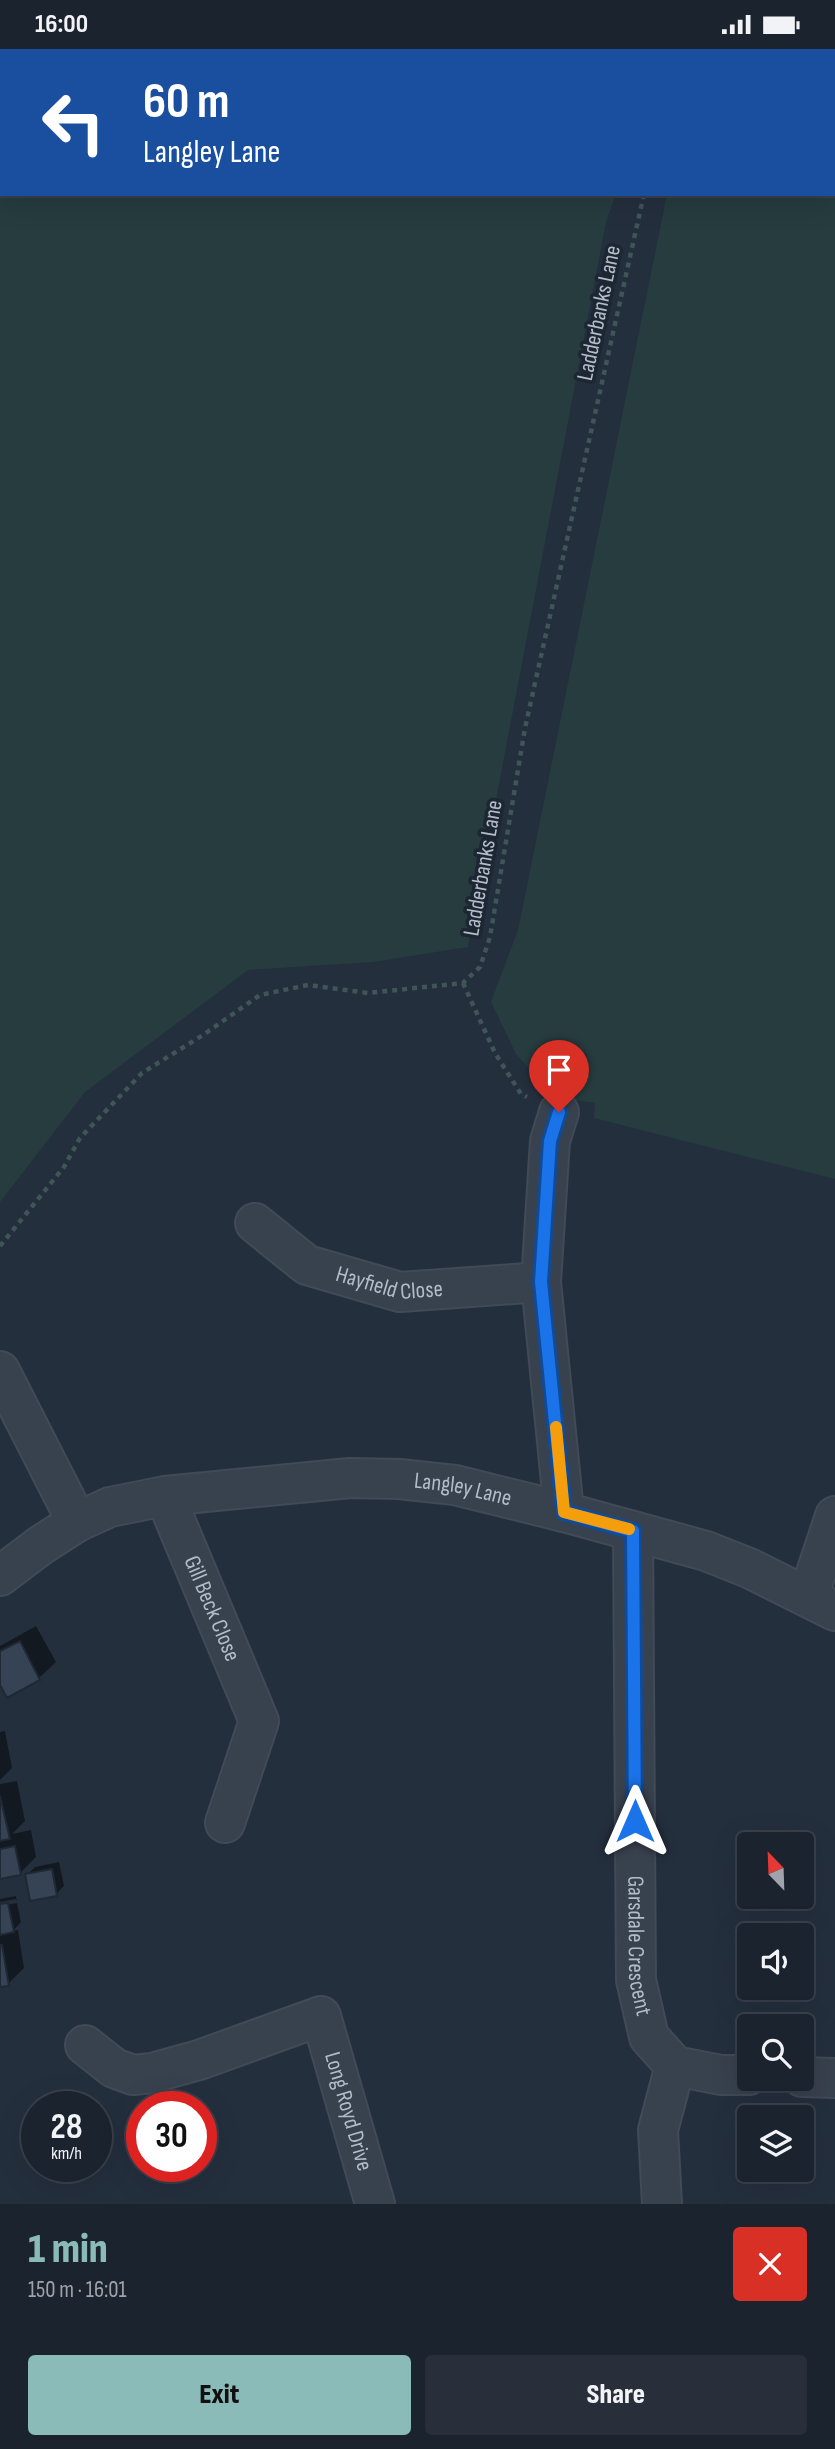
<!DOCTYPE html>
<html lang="en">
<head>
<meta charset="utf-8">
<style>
  :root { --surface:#1b232e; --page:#282f3a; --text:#f1f3f6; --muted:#a0a4aa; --line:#39404a; --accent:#8bbbb9 }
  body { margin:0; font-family:"Sofia Sans Condensed",sans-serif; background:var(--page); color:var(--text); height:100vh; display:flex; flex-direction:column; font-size:26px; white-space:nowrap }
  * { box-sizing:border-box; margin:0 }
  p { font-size:23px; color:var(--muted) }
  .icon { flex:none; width:38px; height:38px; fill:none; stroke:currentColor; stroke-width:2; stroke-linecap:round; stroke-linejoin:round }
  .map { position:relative; height:2155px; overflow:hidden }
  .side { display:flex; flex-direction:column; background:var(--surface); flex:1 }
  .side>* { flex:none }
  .hud { position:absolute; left:0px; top:0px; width:836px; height:147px; box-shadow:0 7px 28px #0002,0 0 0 2px var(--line); background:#1a4fa0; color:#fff; overflow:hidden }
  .needle { width:46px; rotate:337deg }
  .tools { position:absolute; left:737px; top:1783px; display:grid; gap:14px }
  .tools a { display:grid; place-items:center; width:77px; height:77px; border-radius:7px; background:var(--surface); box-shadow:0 7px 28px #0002,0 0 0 2px var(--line); font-size:35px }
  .speed { position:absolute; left:21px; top:2042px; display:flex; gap:14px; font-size:35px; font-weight:700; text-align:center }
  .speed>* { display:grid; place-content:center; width:91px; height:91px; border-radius:50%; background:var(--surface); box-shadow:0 7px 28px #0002,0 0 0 2px var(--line); line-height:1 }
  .speed small { font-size:18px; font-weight:400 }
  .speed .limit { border:10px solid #d22; background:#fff; color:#111 }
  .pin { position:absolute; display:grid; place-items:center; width:60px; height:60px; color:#fff; margin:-72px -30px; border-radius:50% 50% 50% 0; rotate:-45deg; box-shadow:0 0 7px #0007 }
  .pin .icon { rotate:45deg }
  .me { position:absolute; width:77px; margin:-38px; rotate:0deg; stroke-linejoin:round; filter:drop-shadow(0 0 5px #0008) }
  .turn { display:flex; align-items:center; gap:24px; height:147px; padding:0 28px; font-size:32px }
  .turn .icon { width:91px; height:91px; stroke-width:2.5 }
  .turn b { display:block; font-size:49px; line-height:60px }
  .round { display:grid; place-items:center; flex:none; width:74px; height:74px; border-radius:7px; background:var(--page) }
  .overview { display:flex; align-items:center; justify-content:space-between; height:119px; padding:0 28px }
  h1 { font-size:42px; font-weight:800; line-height:52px; color:var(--accent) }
  .primary-button { display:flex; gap:14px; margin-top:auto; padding:14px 28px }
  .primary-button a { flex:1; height:80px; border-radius:7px; background:var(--accent); color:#111; font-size:28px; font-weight:800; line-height:80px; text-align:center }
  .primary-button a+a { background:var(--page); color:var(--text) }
  .status { display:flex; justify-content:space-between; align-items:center; height:49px; padding:0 35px; background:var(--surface); direction:ltr }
  .status svg { height:19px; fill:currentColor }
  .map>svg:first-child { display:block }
  .green { fill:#263c3f }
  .shadow { fill:#0007 }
  .building { fill:#364354; stroke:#1f2835; stroke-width:2 }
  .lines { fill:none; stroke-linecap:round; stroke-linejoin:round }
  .minor-casing { stroke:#414a57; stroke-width:42 }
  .path { stroke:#3f5557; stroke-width:4.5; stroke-dasharray:5 5; stroke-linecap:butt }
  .minor { stroke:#38414e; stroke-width:38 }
  .route-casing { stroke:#114b97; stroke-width:18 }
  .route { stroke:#1a73e8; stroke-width:12 }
  .slow { stroke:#f59e0b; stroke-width:12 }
  .labels { text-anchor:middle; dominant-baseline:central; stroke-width:7; stroke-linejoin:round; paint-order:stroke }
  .street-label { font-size:23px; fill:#b4bcc9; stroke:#1d2633 }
</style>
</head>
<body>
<div class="status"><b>16:00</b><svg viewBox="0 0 49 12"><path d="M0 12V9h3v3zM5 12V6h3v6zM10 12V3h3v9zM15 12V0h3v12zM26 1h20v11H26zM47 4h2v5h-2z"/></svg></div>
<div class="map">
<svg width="835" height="2155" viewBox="0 0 835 2155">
  <rect width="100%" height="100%" fill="#242f3e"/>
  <!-- green -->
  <g class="green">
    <path d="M 0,0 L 292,0 L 295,2 L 2,2 L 2,145 L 616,145 L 606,173 L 468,898 L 373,913 L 248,921 L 85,1043 L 0,1153 Z"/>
    <path d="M 835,111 L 835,1130 L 594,1069 L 595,1054 L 555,1048 L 516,1005 L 491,953 L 518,881 L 667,145 L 835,145 Z"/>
  </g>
  <!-- shadow -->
  <g class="shadow">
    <path d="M 36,1577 L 56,1613 L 39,1629 L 7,1646 L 0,1632 L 0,1597 Z"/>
    <path d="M 5,1682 L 12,1719 L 0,1731 L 0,1683 Z"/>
    <path d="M 17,1732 L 25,1772 L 12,1785 L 31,1781 L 36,1808 L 20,1824 L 0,1828 L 0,1735 Z"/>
    <path d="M 59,1813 L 64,1837 L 56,1845 L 27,1826 L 35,1818 Z"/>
    <path d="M 16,1847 L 17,1854 L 16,1850 L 0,1853 L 0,1850 Z"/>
    <path d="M 17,1854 L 21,1873 L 13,1882 L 18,1881 L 24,1919 L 8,1935 L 0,1936 L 0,1857 Z"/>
  </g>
  <!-- building -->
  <g class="building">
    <path d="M 20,1592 L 40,1631 L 7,1649 L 0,1636 L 0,1602 Z"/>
    <path d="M 0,1747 L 10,1790 L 0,1792 Z"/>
    <path d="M 15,1797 L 21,1826 L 0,1830 L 0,1800 Z"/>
    <path d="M 52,1820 L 57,1847 L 30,1852 L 25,1825 Z"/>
    <path d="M 8,1854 L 14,1883 L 0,1886 L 0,1855 Z"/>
    <path d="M 0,1896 L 2,1896 L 9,1937 L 0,1938 Z"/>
  </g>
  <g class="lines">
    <defs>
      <g id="minor">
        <path d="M 559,1063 L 550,1092 L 541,1233 L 564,1463"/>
        <path id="s1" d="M 255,1174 L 307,1216 L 400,1243 L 541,1233"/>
        <path d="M 0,1322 L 77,1473"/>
        <path id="s2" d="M 165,1447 L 259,1672 L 225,1774"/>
        <path id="s3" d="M 633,1482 L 636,1931 L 649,1988 L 675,2017 L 721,2026 L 749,2026"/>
        <path id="s4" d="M 0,1527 L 41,1496 L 77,1473 L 110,1458 L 165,1447 L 350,1429 L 399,1430 L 455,1436 L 564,1463 L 706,1502 L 749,1519 L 835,1562"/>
        <path d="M 808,1548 L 835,1467"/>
        <path id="s5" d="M 85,1996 L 114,2019 L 133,2026 L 152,2024 L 199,2011 L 321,1967 L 375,2155"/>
        <path d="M 802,2028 L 835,2029"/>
        <path d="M 662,2155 L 658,2081 L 675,2017"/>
      </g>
    </defs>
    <!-- minor casing -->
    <use href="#minor" class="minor-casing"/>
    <!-- path -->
    <g class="path">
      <path d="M 368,0 L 371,2"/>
      <path d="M 724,2 L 726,0"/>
      <path d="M 463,934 L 495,1004 L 521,1045 L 527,1048"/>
      <path d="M 0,1197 L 64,1118 L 80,1089 L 142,1024 L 203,986 L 260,946 L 308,936 L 368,944 L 463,934 L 480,918 L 490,888 L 525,679 L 644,145"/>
    </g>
    <!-- minor -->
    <use href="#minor" class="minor"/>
  </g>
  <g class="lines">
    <defs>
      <path id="route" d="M 559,1063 L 550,1092 L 541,1233 L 564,1463 L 633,1482 L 635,1772"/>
    </defs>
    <!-- route casing -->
    <use href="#route" class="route-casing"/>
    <!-- route -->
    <use href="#route" class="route"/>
    <!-- slow -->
    <path class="slow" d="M 556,1378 L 564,1463 L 629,1480"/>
  </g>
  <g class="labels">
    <!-- street labels -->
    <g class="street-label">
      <text transform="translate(599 264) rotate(-78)">Ladderbanks Lane</text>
      <text transform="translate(483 819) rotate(-80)">Ladderbanks Lane</text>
      <text stroke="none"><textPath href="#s1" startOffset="152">Hayfield Close</textPath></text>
      <text stroke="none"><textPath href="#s4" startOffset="486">Langley Lane</textPath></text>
      <text stroke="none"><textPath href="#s2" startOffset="122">Gill Beck Close</textPath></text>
      <text stroke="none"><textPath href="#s3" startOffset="415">Garsdale Crescent</textPath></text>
      <text stroke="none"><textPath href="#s5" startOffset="354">Long Royd Drive</textPath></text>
    </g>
  </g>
</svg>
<div class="tools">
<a><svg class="needle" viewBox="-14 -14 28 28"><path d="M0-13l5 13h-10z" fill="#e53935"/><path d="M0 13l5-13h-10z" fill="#a0a4aa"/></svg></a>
<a><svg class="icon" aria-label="sound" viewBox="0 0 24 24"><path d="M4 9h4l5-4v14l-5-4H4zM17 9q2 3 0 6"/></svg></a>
<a><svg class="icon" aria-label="search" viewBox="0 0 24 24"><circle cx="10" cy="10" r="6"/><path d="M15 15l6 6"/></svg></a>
<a><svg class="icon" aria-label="layers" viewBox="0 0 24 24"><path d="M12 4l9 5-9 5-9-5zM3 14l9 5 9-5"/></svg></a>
</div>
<div class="speed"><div>28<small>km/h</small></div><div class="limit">30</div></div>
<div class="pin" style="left:559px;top:1063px;background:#d93025"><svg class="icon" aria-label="arrive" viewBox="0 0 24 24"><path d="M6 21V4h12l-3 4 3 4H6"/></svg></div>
<svg class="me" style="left:635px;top:1772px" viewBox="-20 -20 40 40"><path d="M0-17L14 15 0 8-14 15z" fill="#1a73e8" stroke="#fff" stroke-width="4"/></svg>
<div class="hud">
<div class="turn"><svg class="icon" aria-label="left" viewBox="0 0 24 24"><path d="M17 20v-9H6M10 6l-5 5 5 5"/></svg><div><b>60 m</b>Langley Lane</div></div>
</div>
</div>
<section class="side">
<div class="overview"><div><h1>1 min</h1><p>150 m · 16:01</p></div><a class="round" style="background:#d93025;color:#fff"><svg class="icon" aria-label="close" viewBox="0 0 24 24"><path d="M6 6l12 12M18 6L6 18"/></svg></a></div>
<div class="primary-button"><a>Exit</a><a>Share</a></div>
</section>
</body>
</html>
